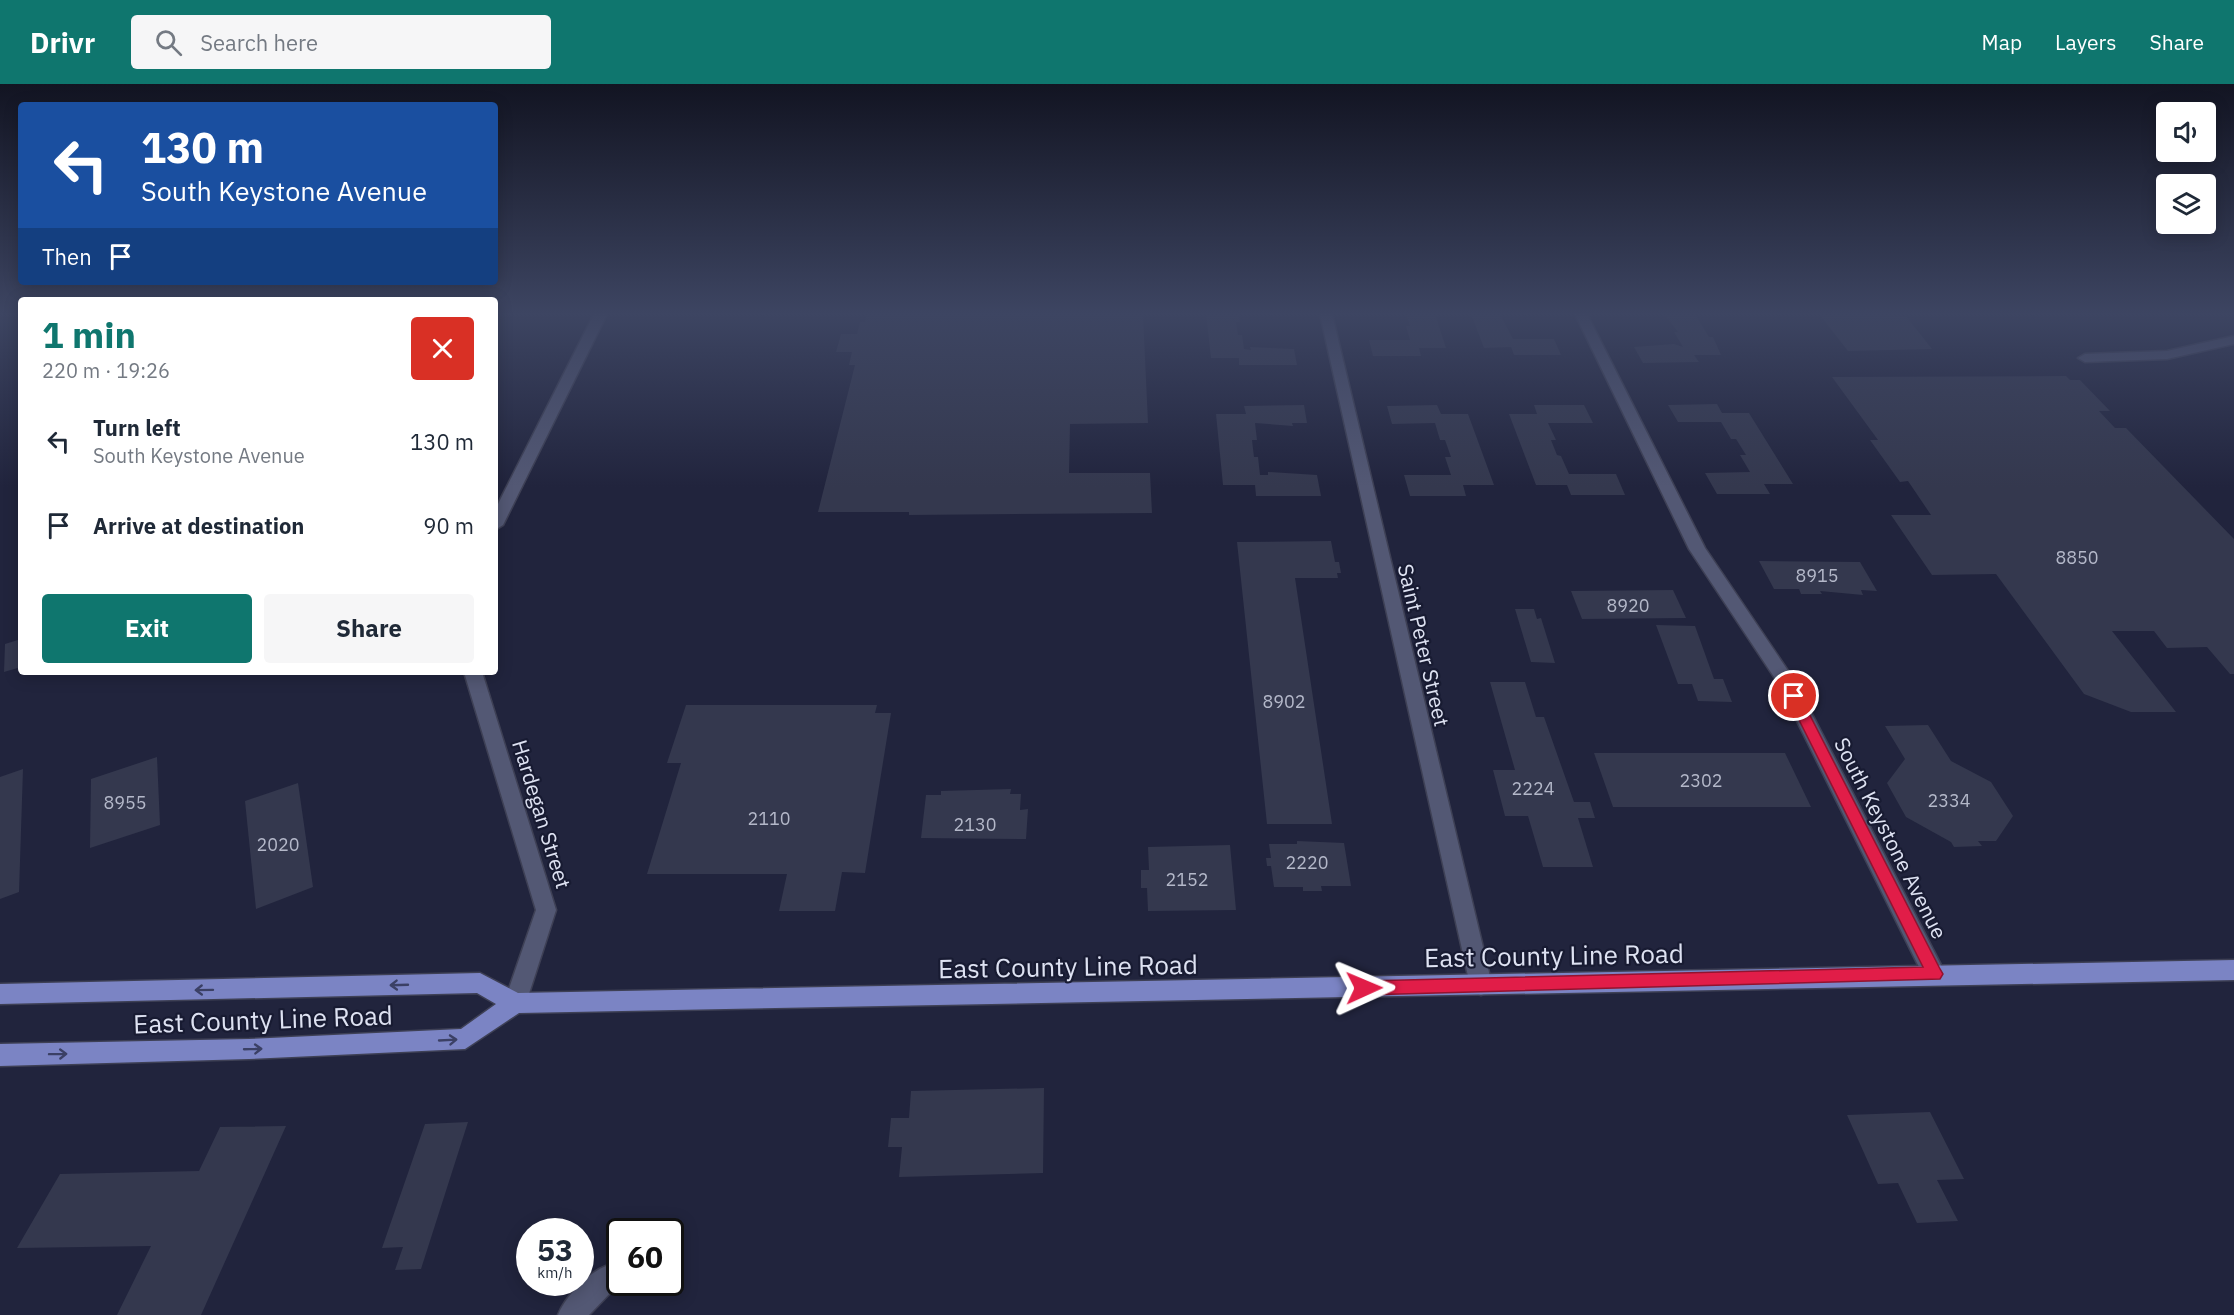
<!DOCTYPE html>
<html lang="en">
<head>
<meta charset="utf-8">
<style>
  :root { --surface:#fff; --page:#f6f6f7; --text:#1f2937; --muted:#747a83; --accent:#0f766e }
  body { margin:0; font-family:"IBM Plex Sans",sans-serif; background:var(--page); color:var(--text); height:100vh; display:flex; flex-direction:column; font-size:22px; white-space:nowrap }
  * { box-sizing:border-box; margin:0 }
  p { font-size:20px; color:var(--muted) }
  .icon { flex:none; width:33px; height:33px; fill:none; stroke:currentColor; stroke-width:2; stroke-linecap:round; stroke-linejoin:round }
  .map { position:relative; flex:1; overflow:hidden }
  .side { position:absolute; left:18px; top:213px; width:480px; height:378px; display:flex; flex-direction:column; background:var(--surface); border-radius:6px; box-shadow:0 3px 15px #0003 }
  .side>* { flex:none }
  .guide { position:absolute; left:18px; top:18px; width:480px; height:183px; border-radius:6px; box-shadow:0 3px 15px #0003; background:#1a4fa0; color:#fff; overflow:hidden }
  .fabs { position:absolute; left:2156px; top:18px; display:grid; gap:12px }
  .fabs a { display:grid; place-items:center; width:60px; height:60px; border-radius:6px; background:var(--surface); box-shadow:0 3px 15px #0003; font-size:30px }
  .speed { position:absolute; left:516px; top:1134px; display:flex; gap:12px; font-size:30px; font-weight:700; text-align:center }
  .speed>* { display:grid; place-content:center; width:78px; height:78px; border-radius:50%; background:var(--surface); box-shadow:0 3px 15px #0003; line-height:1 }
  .speed small { font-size:15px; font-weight:400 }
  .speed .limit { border:3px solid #111; border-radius:9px; background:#fff; color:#111 }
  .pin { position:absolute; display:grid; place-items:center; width:51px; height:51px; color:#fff; margin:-26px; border:3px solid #fff; border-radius:50%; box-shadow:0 2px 6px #0007 }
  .me { position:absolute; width:66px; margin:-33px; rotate:89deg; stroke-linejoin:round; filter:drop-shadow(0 0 4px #0008) }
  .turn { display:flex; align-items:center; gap:21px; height:126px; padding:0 24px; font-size:27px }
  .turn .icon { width:78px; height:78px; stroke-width:2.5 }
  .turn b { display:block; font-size:42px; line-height:51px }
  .then { display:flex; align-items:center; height:57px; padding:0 24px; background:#0003; gap:12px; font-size:22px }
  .round { display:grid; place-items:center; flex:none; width:63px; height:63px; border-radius:6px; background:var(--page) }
  .summary { display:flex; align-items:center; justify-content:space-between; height:102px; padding:0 24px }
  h1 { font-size:36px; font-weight:700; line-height:45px; color:var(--accent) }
  .primary-button { display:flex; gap:12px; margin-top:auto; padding:12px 24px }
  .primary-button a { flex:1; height:69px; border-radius:6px; background:var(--accent); color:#fff; font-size:24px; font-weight:700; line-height:69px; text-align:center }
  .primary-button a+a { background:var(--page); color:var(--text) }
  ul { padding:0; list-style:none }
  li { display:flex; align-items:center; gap:18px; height:84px; padding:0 24px }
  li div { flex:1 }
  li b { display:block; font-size:22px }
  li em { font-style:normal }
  header { display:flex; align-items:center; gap:36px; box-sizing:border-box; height:84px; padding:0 30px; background:var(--accent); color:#fff }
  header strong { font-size:28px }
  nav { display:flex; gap:33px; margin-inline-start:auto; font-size:21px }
  .search { width:420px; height:54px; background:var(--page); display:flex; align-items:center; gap:15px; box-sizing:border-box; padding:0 21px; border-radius:6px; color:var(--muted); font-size:22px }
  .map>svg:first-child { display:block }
  .building { fill:#34384e }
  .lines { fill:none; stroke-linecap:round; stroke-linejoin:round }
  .street-casing { stroke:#3e4055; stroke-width:3 }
  .primary-casing { stroke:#3e4055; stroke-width:3 }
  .street { fill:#535874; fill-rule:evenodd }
  .primary { fill:#7b84c4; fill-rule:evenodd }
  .oneway { stroke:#3b4065 }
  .route { fill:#e11d48; stroke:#92132f; stroke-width:1.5 }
  .labels { text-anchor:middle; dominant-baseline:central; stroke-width:4.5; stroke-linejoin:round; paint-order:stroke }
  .number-label { font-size:18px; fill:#b4b8c9 }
  .street-label { font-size:21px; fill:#dee2f2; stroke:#181b32 }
  .near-street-label { font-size:26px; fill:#dee2f2; stroke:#181b32 }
</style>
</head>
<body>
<header>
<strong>Drivr</strong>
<div class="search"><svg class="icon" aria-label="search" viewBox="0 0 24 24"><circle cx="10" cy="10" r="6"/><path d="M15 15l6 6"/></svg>Search here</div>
<nav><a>Map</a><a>Layers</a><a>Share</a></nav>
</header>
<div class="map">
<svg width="2234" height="1231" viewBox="0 0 2234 1231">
  <rect width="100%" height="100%" fill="#21243d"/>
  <!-- building -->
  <g class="building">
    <path d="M 867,230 L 1143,230 L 1148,339 L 1070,340 L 1069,389 L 1150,389 L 1152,429 L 909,431 L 909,428 L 818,428 L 855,281 L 849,281 L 852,268 L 836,268 L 841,250 L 857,250 L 860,238 L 865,238 Z"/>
    <path d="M 1206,230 L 1239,230 L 1240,238 L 1236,238 L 1238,251 L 1242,251 L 1244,265 L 1251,266 L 1250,263 L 1294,265 L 1297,281 L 1239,281 L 1239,274 L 1211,274 Z"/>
    <path d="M 1406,230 L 1435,230 L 1446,264 L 1419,264 L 1421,272 L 1373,272 L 1369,256 L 1410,256 L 1406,242 L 1410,242 Z"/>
    <path d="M 1471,230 L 1500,230 L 1513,255 L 1554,255 L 1561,271 L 1514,271 L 1511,263 L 1484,264 Z"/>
    <path d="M 1664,230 L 1695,230 L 1709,253 L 1713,253 L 1721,271 L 1694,271 L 1699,278 L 1643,279 L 1634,263 L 1674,260 L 1683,263 L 1674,248 L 1678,248 Z"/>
    <path d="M 1819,230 L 1906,232 L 1932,265 L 1848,267 Z"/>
    <path d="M 2066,292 L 2070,296 L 2080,296 L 2110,327 L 2099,327 L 2115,344 L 2126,344 L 2234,455 L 2234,590 L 2230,590 L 2207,563 L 2167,564 L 2154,547 L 2112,547 L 2176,628 L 2131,628 L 2084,610 L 1996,490 L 1932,491 L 1891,431 L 1931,431 L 1908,397 L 1900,398 L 1870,356 L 1878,356 L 1832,293 Z"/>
    <path d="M 1717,320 L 1722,329 L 1749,329 L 1793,400 L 1764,400 L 1770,410 L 1717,410 L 1705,389 L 1750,388 L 1740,371 L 1746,371 L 1736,355 L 1731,355 L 1721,338 L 1678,338 L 1668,321 Z"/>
    <path d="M 1304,321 L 1307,339 L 1292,339 L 1293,342 L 1255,339 L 1257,356 L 1252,356 L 1254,373 L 1258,373 L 1260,391 L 1268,391 L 1268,388 L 1317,391 L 1321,412 L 1256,412 L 1255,401 L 1223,401 L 1216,330 L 1246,330 L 1244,322 Z"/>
    <path d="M 1437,321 L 1441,330 L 1468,330 L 1494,401 L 1463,401 L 1466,412 L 1410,412 L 1404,391 L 1451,391 L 1445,373 L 1451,373 L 1445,356 L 1440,356 L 1435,339 L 1392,340 L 1387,322 Z"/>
    <path d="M 1534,321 L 1584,321 L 1593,339 L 1548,339 L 1556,356 L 1551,356 L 1557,371 L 1561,372 L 1569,390 L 1616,390 L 1625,411 L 1571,411 L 1567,401 L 1536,401 L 1509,330 L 1537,330 Z"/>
    <path d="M 1331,457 L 1335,478 L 1339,478 L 1341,489 L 1337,489 L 1338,494 L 1295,494 L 1332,740 L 1267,740 L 1237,458 Z"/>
    <path d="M 1759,477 L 1860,478 L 1877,507 L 1861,506 L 1863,511 L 1820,507 L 1822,510 L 1801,510 L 1799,505 L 1774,505 Z"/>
    <path d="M 1673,506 L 1686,534 L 1582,535 L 1571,507 Z"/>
    <path d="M 1515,525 L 1534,525 L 1537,535 L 1541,534 L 1555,579 L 1531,578 Z"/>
    <path d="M 1656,541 L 1695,542 L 1714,595 L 1723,595 L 1732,618 L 1698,617 L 1692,600 L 1678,600 Z"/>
    <path d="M 21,555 L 21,583 L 4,588 L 5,560 Z"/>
    <path d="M 1490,598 L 1525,598 L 1536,633 L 1544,633 L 1574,718 L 1590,718 L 1595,734 L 1578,734 L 1593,783 L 1543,783 L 1528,732 L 1505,732 L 1493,686 L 1515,686 Z"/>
    <path d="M 686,621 L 877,621 L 875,629 L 891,629 L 865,789 L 842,788 L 835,827 L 779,827 L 787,790 L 647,790 L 681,679 L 667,679 Z"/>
    <path d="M 1928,641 L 1951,677 L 1991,698 L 2013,732 L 1996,757 L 1978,757 L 1982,762 L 1954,763 L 1951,758 L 1906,733 L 1887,699 L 1905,675 L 1885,642 Z"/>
    <path d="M 1594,669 L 1785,669 L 1811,723 L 1613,723 Z"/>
    <path d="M 157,673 L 160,741 L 90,764 L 91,695 Z"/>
    <path d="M 23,685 L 19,808 L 0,815 L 0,693 Z"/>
    <path d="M 298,699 L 313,803 L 256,825 L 245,717 Z"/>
    <path d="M 1011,705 L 1010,710 L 1021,710 L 1020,726 L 1028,725 L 1026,755 L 921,754 L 926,711 L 941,711 L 941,707 Z"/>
    <path d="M 1297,757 L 1344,759 L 1351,802 L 1321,802 L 1322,807 L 1303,807 L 1303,803 L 1274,803 L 1271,782 L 1267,782 L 1266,774 L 1271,774 L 1269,760 L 1297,760 Z"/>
    <path d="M 1230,761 L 1236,826 L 1148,827 L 1147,804 L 1141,804 L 1141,786 L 1149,786 L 1148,763 Z"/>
    <path d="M 1044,1004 L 1043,1089 L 899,1093 L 902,1063 L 888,1063 L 891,1034 L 909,1034 L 911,1007 Z"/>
    <path d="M 1930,1028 L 1964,1095 L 1937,1096 L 1958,1137 L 1917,1139 L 1898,1099 L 1878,1100 L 1847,1031 Z"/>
    <path d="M 468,1038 L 421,1185 L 395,1186 L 403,1163 L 382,1164 L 425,1040 Z"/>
    <path d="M 286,1042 L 201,1231 L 117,1231 L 151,1162 L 17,1164 L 60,1090 L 199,1087 L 220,1043 Z"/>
  </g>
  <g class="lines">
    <defs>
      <g id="street">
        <path d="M 594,230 L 607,230 L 503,441 L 495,446 L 495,426 Z"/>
        <path d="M 1320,230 L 1332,230 L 1492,901 L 1489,908 L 1481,911 L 1473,908 L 1470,901 Z"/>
        <path d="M 1575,230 L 1587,230 L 1705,464 L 1795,597 L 1942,883 L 1945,890 L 1942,897 L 1934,900 L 1926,897 L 1778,599 L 1689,465 Z"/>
        <path d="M 2234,252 L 2234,260 L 2167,275 L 2085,278 L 2078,274 L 2085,270 L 2167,267 Z"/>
        <path d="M 464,588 L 482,588 L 556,826 L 526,919 L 523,926 L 515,929 L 507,926 L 504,919 L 536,826 Z"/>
        <path d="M 606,1182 L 615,1186 L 619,1195 L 615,1204 L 589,1231 L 558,1231 C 565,1213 588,1189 606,1182 Z"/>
      </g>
      <path id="primary" d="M 2234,876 L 2234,896 L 519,929 L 465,965 L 249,975 L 0,982 L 0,960 L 249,955 L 461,945 L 496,920 L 477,909 L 0,920 L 0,900 L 480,889 L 518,909 Z"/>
    </defs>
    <!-- street casing -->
    <use href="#street" class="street-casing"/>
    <!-- primary casing -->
    <use href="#primary" class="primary-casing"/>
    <!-- street -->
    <use href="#street" class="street"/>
    <!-- primary -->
    <use href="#primary" class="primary"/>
  </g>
  <!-- one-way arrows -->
  <defs><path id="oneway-shaft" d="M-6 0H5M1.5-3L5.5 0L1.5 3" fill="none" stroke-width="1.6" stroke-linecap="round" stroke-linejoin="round" transform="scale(1.5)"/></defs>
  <g class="oneway">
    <use href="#oneway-shaft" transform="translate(399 901) rotate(178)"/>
    <use href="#oneway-shaft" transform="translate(204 906) rotate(179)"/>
    <use href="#oneway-shaft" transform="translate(448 956) rotate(-3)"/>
    <use href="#oneway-shaft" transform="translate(253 965) rotate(-2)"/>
    <use href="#oneway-shaft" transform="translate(58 970) rotate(-1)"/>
  </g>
  <!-- sky -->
  <linearGradient id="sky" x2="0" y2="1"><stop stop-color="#121422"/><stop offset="0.57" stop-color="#3d4562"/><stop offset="1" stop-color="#3d4562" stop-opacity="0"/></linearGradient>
  <rect width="2234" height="403" fill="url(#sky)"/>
  <!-- route -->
  <path class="route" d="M 1794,607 L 1800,612 L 1940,885 L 1943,890 L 1940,895 L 1364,911 L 1359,909 L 1356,904 L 1359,899 L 1364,897 L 1923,883 L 1787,612 Z"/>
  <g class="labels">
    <!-- number labels -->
    <g class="number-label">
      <text x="2077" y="473">8850</text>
      <text x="1817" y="491">8915</text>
      <text x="1628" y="521">8920</text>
      <text x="1284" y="617">8902</text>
      <text x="1701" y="696">2302</text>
      <text x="1533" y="704">2224</text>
      <text x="1949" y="716">2334</text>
      <text x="125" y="718">8955</text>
      <text x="769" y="734">2110</text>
      <text x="975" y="740">2130</text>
      <text x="278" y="760">2020</text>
      <text x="1307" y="778">2220</text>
      <text x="1187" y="795">2152</text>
    </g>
    <!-- street labels -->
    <g class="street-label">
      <text transform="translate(1424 561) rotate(77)">Saint Peter Street</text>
      <text transform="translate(542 730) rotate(73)">Hardegan Street</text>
      <text transform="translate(1891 754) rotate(63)">South Keystone Avenue</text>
    </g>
    <!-- near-street labels -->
    <g class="near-street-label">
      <text transform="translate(1554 871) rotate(-1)">East County Line Road</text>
      <text transform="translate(1068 882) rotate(-1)">East County Line Road</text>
      <text transform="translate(263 935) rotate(-2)">East County Line Road</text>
    </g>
  </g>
</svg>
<div class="fabs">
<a><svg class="icon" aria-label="sound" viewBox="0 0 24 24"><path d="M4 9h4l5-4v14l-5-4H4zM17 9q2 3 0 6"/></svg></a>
<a><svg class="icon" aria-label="layers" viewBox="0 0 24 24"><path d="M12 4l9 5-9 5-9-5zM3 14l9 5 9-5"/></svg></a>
</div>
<div class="speed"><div>53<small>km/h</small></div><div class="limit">60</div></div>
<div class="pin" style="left:1794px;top:612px;background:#d93025"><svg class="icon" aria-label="arrive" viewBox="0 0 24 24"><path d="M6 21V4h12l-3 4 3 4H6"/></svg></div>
<svg class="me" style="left:1364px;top:904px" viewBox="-20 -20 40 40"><path d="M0-17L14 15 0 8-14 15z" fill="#e11d48" stroke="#fff" stroke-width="4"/></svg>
<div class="guide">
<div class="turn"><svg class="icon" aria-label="left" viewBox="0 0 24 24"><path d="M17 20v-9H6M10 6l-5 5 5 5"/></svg><div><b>130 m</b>South Keystone Avenue</div></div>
<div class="then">Then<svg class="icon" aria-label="arrive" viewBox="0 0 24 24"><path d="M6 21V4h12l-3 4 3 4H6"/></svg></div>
</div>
<section class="side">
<div class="summary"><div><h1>1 min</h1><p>220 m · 19:26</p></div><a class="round" style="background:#d93025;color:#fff"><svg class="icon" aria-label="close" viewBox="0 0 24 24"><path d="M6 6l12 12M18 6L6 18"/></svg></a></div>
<ul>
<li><svg class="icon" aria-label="left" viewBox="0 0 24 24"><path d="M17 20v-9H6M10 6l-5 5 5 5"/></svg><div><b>Turn left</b><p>South Keystone Avenue</p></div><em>130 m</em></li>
<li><svg class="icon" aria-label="arrive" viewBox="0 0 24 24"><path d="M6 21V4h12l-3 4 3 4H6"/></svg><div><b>Arrive at destination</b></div><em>90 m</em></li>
</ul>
<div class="primary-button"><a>Exit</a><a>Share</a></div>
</section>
</div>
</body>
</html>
